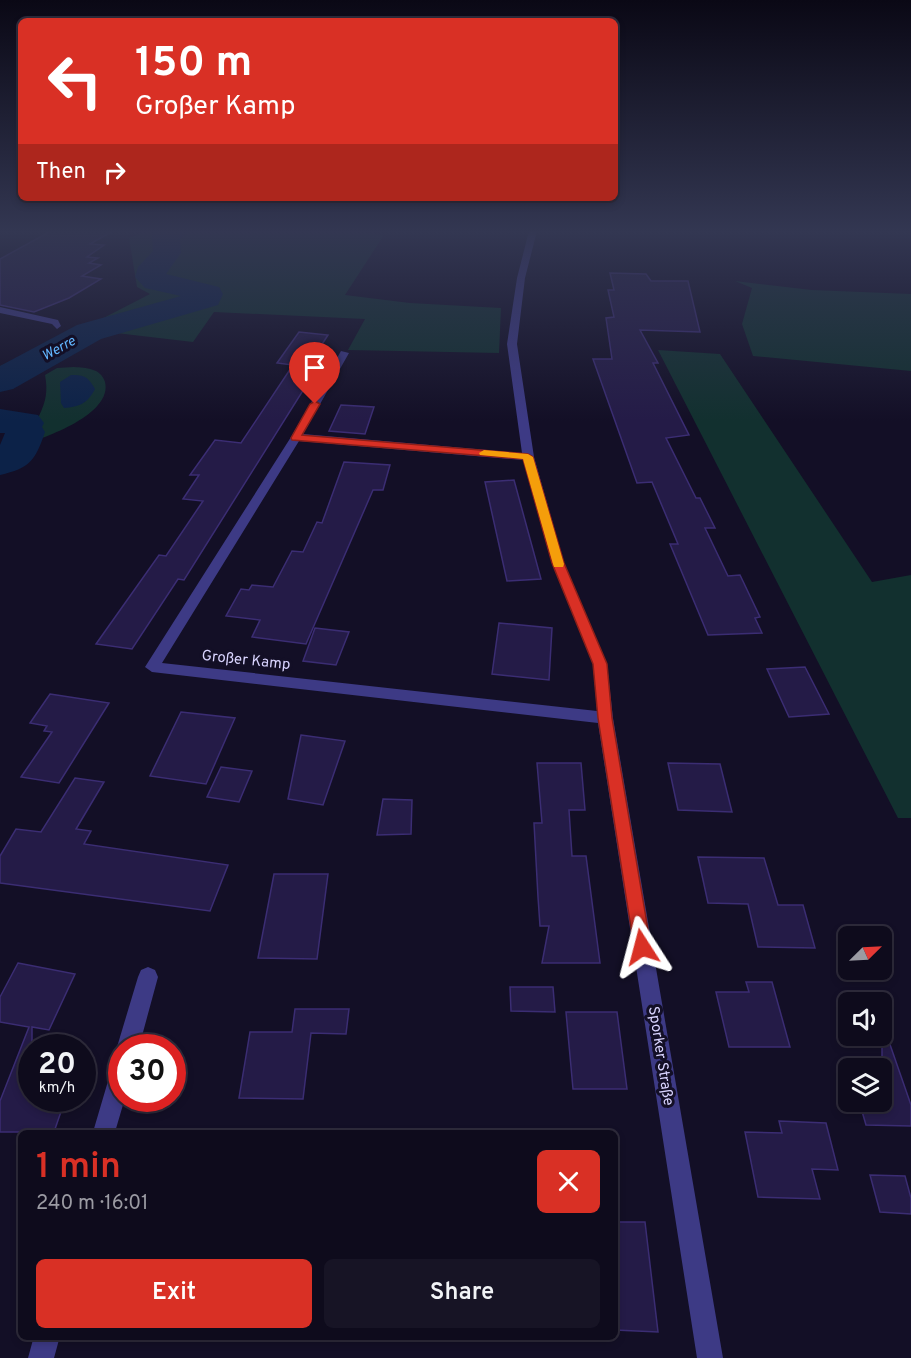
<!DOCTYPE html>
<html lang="en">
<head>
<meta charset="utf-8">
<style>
  :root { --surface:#0e0b1c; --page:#171425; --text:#f1f3f6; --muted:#9b9ba3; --line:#2e2b3b; --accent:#d93025 }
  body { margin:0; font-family:Overpass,sans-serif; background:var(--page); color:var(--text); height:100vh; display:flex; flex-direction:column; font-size:22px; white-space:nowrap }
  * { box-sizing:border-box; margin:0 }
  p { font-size:20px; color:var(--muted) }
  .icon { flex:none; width:33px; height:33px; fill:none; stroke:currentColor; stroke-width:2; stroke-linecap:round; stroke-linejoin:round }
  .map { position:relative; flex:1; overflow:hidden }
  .sheet { position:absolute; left:18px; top:1130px; width:600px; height:210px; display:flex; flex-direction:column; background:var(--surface); border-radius:9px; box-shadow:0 3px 9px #0003,0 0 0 2px var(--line) }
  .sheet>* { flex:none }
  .banner { position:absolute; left:18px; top:18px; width:600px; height:183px; border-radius:9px; box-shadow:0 3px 9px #0003,0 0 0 2px var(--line); background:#d93025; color:#fff; overflow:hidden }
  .needle { width:39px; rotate:66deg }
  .controls { position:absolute; left:838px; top:926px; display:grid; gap:12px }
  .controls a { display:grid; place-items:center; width:54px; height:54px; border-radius:9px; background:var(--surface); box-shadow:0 3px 9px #0003,0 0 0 2px var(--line); font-size:30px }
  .speed { position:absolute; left:18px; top:1034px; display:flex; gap:12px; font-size:30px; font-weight:700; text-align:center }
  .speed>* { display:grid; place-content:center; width:78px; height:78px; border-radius:50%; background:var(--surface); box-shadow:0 3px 9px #0003,0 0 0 2px var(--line); line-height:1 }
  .speed small { font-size:15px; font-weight:400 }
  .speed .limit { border:9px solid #d22; background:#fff; color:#111 }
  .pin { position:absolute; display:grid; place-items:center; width:51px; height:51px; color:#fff; margin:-62px -26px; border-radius:50% 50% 50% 0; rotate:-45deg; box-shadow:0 0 6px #0007 }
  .pin .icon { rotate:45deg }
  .me { position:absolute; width:66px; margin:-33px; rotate:351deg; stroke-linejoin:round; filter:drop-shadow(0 0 4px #0008) }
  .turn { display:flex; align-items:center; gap:21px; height:126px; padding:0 18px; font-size:27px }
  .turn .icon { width:78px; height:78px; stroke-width:2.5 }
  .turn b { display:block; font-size:42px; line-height:51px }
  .then { display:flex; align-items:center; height:57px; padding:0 18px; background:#0003; gap:12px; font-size:22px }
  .round { display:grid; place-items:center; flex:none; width:63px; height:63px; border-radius:9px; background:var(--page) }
  .summary { display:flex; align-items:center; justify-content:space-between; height:102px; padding:0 18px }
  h1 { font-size:36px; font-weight:600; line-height:45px; color:var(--accent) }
  .cta { display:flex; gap:12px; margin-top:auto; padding:12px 18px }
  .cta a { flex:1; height:69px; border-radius:9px; background:var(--accent); color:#fff; font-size:24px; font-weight:600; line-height:69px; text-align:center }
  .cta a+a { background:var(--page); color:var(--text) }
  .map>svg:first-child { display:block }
  .green { fill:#12302f }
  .water { fill:#0c2248 }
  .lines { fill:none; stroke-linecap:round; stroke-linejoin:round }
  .river { fill:#0c2248; fill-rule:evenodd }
  .building { fill:#241b47; stroke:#3b2d73; stroke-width:1.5 }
  .minor { fill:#3d3a85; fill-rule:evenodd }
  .route { fill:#d93025; stroke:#8d1f18; stroke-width:1.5 }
  .slow { fill:#f59e0b }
  .labels { text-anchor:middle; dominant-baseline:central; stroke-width:6; stroke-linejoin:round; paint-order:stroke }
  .far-water-label { font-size:14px; font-style:italic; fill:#62b6ff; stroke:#130f26 }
  .street-label { font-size:15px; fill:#d9d4ff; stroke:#130f26 }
</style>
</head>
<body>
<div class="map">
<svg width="911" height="1358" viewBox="0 0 911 1358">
  <rect width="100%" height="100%" fill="#130f26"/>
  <!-- green -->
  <g class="green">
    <path d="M 146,231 L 353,231 L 384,235 L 345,295 L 410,303 L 501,308 L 499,353 L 348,350 L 365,319 L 214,312 L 193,342 L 82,329 L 150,294 L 137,287 L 129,238 Z"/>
    <path d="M 735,281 L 812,290 L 911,294 L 911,371 L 753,356 L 742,324 L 752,288 Z"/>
    <path d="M 64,336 L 88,343 L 0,390 L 0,366 Z"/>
    <path d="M 658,350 L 720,354 L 872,582 L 911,575 L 911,818 L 898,818 Z"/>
    <path d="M 74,367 C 86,368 101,368 105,382 C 113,414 45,438 22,445 L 24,423 L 39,416 C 46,401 48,391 45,375 L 57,368 Z"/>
  </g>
  <!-- water -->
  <path class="water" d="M 71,375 C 85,375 88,377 95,389 C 88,403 79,407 64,408 L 61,403 L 60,382 Z"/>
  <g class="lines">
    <!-- river -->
    <g class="river">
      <path d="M 155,231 L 189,231 L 180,239 L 181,253 L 166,274 L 219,287 L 223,294 L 218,305 L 101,339 L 13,389 L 0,392 L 0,366 L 77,325 L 181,296 L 145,288 L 135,277 L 138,267 L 153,251 L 152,235 Z"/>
      <path d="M 0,409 L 38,415 L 44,423 L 42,427 L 45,432 C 35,461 30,468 0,475 L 0,445 L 5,433 L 0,433 Z"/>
    </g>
  </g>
  <!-- building -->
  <g class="building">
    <path d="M 51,231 L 113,231 L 90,244 L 104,245 L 87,257 L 98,258 L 89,263 L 101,265 L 82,276 L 101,279 L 69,298 L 34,312 L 0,305 L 0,259 Z"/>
    <path d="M 610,273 L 646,274 L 651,281 L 688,281 L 700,332 L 640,330 L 658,363 L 653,363 L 689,435 L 666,438 L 696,498 L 700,498 L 715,528 L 705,528 L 728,576 L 740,575 L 760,617 L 755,618 L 762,633 L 708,635 L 670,544 L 678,544 L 652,482 L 637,483 L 593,359 L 612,359 L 606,318 L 614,317 L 608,290 L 614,290 Z"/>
    <path d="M 299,332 L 328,335 L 308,366 L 302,365 L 314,373 L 184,580 L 178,579 L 132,649 L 96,644 L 159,555 L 166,556 L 203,501 L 183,499 L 199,475 L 190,475 L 215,440 L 241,443 L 293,365 L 277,363 Z"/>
    <path d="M 341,405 L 374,407 L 365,434 L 329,431 Z"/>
    <path d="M 344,462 L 390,465 L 383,490 L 373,490 L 306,644 L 252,637 L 260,620 L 226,616 L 241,589 L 249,590 L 252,585 L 273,587 L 292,551 L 303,552 L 317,522 L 322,523 Z"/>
    <path d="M 514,480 L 541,579 L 507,581 L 485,482 Z"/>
    <path d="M 499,623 L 552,628 L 549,680 L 492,674 Z"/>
    <path d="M 315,628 L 349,632 L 336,665 L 303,661 Z"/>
    <path d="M 805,667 L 829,714 L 789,717 L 767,669 Z"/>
    <path d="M 50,694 L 109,703 L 59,783 L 21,777 L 52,732 L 44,731 L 47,726 L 30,723 Z"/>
    <path d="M 181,712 L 235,718 L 206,784 L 150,776 Z"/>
    <path d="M 301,735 L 345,741 L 323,805 L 288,799 Z"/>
    <path d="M 537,763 L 581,763 L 585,810 L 569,810 L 572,856 L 586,856 L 600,963 L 542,963 L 549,926 L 540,926 L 538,897 L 534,823 L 542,823 Z"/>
    <path d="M 668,763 L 720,764 L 732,812 L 678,810 Z"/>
    <path d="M 221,767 L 252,771 L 239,802 L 207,797 Z"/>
    <path d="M 75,778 L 104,782 L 76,829 L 91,831 L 84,844 L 228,865 L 210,911 L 0,883 L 0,856 L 16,829 L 41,832 Z"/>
    <path d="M 383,799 L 412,800 L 411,834 L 377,835 Z"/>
    <path d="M 698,857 L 764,858 L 778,905 L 803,905 L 815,948 L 758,947 L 748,904 L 708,903 Z"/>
    <path d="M 274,874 L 328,874 L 317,959 L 258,958 Z"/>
    <path d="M 18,963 L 75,974 L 49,1030 L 32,1027 L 32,1098 L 65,1100 L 54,1132 L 0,1132 L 0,1101 L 29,1027 L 0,1022 L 0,997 Z"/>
    <path d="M 746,982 L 772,982 L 790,1047 L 729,1047 L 716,992 L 749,992 Z"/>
    <path d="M 510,987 L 553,987 L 555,1012 L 511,1011 Z"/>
    <path d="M 295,1009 L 349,1009 L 346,1034 L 311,1033 L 303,1099 L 239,1098 L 250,1032 L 292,1032 Z"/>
    <path d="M 566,1012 L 617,1012 L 627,1089 L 573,1089 Z"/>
    <path d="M 882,1033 L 886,1033 L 911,1105 L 911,1126 L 866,1125 L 859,1101 L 882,1101 Z"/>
    <path d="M 779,1121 L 826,1123 L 838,1170 L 812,1169 L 820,1199 L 758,1197 L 745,1132 L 782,1133 Z"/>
    <path d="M 870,1175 L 905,1176 L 911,1198 L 911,1214 L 880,1212 Z"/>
    <path d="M 615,1222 L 645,1222 L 658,1332 L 615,1330 Z"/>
  </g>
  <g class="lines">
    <!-- minor -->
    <g class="minor">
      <path d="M 529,231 L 537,231 L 525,278 L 517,344 L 534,457 L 564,563 L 607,664 L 613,718 L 723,1358 L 697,1358 L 598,723 L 152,672 L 145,667 L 291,437 L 341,351 L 349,353 L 303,434 L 522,453 L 507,344 L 517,278 ZM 299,441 L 523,460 L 552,563 L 593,664 L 597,711 L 162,663 Z"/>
      <path d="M 0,307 L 58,320 L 61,326 L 57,329 L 52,324 L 0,313 Z"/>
      <path d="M 148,967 L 155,970 L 158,977 L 139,1047 L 122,1047 L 122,1055 L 117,1047 L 138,977 L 141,970 Z"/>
      <path d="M 122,1060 L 122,1098 L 125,1098 L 115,1132 L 93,1132 L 111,1071 L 114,1063 Z"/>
      <path d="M 34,1336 L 60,1336 L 54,1358 L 28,1358 Z"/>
    </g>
  </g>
  <!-- sky -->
  <linearGradient id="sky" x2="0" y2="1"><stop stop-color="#0a0815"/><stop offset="0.55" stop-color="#333752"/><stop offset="1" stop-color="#333752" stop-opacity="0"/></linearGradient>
  <rect width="911" height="421" fill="url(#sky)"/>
  <!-- route -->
  <path class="route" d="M 315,401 L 320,404 L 302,435 L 528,454 L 533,457 L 564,563 L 607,664 L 612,718 L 651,947 L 649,953 L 642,955 L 636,953 L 634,947 L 598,718 L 593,664 L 552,563 L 523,459 L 292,440 L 291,438 L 310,404 Z"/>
  <!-- slow -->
  <path class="slow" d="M 484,450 L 528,454 L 533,457 L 564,564 L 563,567 L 554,567 L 553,564 L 523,459 L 480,455 L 479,453 Z"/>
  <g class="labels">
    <!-- far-water labels -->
    <g class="far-water-label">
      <text transform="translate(59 349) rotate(-29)">Werre</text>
    </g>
    <!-- street labels -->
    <g class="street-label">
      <text transform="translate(246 661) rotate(6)">Großer Kamp</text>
      <text transform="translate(660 1056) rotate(81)">Sporker Straße</text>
    </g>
  </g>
</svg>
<div class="controls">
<a><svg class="needle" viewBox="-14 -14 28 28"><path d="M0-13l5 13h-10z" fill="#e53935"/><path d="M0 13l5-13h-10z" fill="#9b9ba3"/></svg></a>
<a><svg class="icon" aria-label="sound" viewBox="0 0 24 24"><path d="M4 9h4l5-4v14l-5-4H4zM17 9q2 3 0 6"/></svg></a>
<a><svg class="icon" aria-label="layers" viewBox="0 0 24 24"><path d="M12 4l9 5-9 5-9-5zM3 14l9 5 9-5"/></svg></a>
</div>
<div class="speed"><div>20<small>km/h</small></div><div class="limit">30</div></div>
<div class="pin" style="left:315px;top:404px;background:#d93025"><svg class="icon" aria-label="arrive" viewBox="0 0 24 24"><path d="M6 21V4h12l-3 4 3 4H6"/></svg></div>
<svg class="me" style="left:642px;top:947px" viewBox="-20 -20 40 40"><path d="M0-17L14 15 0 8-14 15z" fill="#d93025" stroke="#fff" stroke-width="4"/></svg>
<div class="banner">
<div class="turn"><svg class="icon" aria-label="left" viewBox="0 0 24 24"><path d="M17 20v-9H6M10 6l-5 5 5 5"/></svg><div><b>150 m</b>Großer Kamp</div></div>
<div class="then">Then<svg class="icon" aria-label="right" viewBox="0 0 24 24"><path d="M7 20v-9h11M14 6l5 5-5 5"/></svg></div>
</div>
<section class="sheet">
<div class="summary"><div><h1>1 min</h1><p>240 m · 16:01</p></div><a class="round" style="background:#d93025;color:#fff"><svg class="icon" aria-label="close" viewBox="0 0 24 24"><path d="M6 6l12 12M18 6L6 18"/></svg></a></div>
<div class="cta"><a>Exit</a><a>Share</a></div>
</section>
</div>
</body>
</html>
